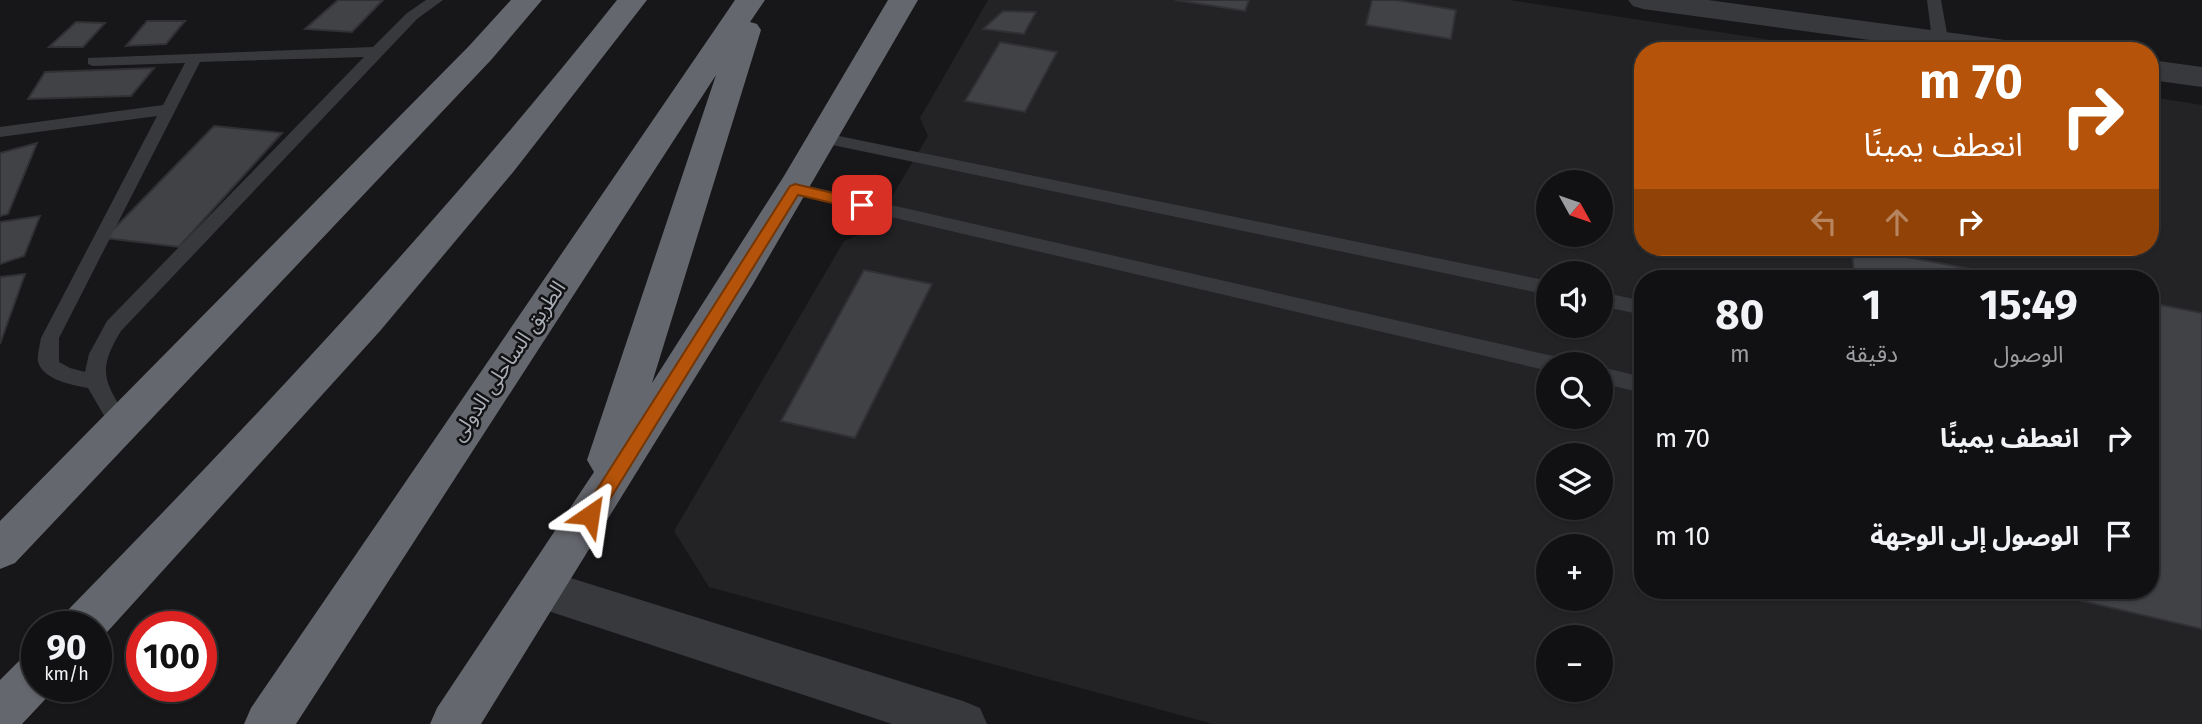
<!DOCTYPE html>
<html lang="ar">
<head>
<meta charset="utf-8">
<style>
  :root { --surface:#111113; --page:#1e1f21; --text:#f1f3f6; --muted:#9c9da0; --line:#303133 }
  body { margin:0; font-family:"Fira Sans","Noto Sans Arabic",sans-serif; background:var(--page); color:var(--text); direction:rtl; height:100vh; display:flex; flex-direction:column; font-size:26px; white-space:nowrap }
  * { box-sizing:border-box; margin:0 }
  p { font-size:23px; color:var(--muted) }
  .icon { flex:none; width:38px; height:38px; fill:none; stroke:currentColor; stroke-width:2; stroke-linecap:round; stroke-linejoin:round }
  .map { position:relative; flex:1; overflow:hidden; direction:ltr }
  .panel { position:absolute; left:1634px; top:270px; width:525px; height:329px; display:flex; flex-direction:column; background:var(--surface); border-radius:28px; box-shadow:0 2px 5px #0004,0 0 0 2px var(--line); direction:rtl }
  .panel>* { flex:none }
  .guide { position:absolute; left:1634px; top:42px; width:525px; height:214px; border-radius:28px; box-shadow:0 2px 5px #0004,0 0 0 2px var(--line); direction:rtl; background:#b45309; color:#fff; overflow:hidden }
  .needle { width:46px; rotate:130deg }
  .tools { position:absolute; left:1536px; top:170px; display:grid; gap:14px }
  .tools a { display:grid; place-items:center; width:77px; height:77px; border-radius:50%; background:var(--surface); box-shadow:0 2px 5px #0004,0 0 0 2px var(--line); font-size:35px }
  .speed { position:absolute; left:21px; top:611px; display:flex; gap:14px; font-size:35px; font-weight:700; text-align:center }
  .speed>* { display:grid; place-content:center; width:91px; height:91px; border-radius:50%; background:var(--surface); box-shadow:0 2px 5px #0004,0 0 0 2px var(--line); line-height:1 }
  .speed small { font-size:18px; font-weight:400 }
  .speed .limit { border:10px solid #d22; background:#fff; color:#111 }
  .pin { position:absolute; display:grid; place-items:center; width:60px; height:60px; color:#fff; margin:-30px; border-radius:14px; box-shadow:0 4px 10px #0006 }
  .me { position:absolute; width:77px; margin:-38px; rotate:32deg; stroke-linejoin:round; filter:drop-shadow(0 0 5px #0008) }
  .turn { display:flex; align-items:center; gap:24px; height:147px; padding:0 21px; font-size:32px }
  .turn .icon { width:91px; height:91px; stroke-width:2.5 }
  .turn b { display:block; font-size:49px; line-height:60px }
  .lanes { display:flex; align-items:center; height:66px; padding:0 21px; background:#0003; justify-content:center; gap:35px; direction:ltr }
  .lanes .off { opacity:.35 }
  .eta { display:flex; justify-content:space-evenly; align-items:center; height:119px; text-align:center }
  .eta b { font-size:42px; font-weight:700; line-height:49px }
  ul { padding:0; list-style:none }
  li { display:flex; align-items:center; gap:21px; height:98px; padding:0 21px }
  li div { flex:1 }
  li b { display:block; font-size:26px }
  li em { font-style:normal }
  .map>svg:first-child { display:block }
  .built { fill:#232326; fill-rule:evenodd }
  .building { fill:#414246; stroke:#313135; stroke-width:2 }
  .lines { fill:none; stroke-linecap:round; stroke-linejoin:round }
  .service { fill:#38393d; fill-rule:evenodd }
  .minor { fill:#38393d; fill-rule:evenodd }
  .motorway { fill:#65676e; fill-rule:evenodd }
  .route { fill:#b45309; stroke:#753606; stroke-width:2 }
  .labels { text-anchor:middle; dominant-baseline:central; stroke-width:5; stroke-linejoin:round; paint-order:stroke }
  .street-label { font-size:21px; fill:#aaaeb7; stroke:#121214 }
</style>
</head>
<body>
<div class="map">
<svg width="2202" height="724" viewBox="0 0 2202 724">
  <rect width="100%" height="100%" fill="#171719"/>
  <!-- built -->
  <path class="built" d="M 988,0 L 1509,0 L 1845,51 L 1643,51 L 1643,247 L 2151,247 L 2151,97 L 2202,105 L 2202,724 L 1213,724 L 709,587 L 674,531 L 844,241 L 872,230 L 916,156 L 928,136 L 920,118 ZM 1549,182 L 1601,182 L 1601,234 L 1549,234 ZM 1549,273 L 1601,273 L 1601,326 L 1549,326 ZM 1643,278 L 2151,278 L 2151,590 L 1643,590 ZM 1549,364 L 1601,364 L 1601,416 L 1549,416 ZM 1549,455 L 1601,455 L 1601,508 L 1549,508 ZM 1549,546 L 1601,546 L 1601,598 L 1549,598 ZM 1549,637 L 1601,637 L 1601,690 L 1549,690 Z"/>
  <!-- building -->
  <g class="building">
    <path d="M 338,0 L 383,0 L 352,32 L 305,29 Z"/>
    <path d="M 1175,0 L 1249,0 L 1245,11 Z"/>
    <path d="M 1372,0 L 1396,0 L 1456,10 L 1451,39 L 1366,25 Z"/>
    <path d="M 1003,11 L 1036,12 L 1024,34 L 983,29 Z"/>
    <path d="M 147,21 L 185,21 L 166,44 L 126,46 Z"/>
    <path d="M 76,22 L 105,23 L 83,47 L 49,47 Z"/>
    <path d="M 1000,42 L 1057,52 L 1025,112 L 965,101 Z"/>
    <path d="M 154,68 L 131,96 L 28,99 L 45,72 Z"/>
    <path d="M 214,126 L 282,133 L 179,247 L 105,238 Z"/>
    <path d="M 37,143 L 8,214 L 0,216 L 0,153 Z"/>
    <path d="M 40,216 L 24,256 L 0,264 L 0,222 Z"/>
    <path d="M 1851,247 L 1854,247 L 2019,278 L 1855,278 Z"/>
    <path d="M 864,270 L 932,284 L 855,438 L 781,421 Z"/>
    <path d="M 25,274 L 0,344 L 0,277 Z"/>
    <path d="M 2151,303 L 2202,313 L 2202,629 L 2035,590 L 2151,590 Z"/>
  </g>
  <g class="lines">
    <!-- service -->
    <g class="service">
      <path d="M 426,0 L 443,0 L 417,19 L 121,331 C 93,376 109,384 130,425 L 127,431 L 113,431 L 88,388 C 73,385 42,380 38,361 C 37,355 40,345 41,338 L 157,116 L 0,137 L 0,127 L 163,105 L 185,63 L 93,66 L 88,64 L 88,58 L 373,47 L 407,13 ZM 364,57 L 107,321 L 89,354 L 85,372 L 70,368 L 59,362 L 59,338 L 200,62 Z"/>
      <path d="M 1927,0 L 1941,0 L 1948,39 L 1945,42 L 1935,42 L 1932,39 Z"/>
      <path d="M 824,133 L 1549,281 L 1549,295 L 818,142 L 818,134 Z"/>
      <path d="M 795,183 L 1553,356 L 1560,359 L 1563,364 L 1549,364 L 1549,371 L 789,193 L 787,189 Z"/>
      <path d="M 1601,292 L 1643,301 L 1643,315 L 1601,306 Z"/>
      <path d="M 1601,367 L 1643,377 L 1643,393 L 1601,383 Z"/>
    </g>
    <!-- minor -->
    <g class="minor">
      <path d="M 1628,0 L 1708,0 L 2020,42 L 2031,44 L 2035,51 L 1950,51 L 1643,9 L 1633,6 Z"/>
      <path d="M 2151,60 L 2202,67 L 2202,87 L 2151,80 Z"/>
      <path d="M 542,569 L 963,701 L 980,708 L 987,724 L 892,724 L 542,609 L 526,603 L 520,589 L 526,575 Z"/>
    </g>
    <!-- motorway -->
    <g class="motorway">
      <path d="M 511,0 L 542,0 L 491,60 L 15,563 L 0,569 L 0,521 L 469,46 Z"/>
      <path d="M 617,0 L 647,0 L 514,171 L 380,331 L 99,641 L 96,642 L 96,626 L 61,626 L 67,611 C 259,415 446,215 617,0 Z"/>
      <path d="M 735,0 L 765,0 L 750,22 L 757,24 L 761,30 L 652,383 L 784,176 L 888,0 L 918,0 L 753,284 L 481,724 L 430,724 L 437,708 L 594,472 L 587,460 L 716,75 L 296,724 L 244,724 L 251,708 Z"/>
      <path d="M 37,653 L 37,686 L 55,686 L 53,691 L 22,724 L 0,724 L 0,680 L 21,659 Z"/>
    </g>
  </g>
  <!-- route -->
  <path class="route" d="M 795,184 L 862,200 L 869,205 L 862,210 L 798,195 L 597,520 L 584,520 L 582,515 L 584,510 L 790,186 Z"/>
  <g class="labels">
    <!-- street labels -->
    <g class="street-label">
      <text transform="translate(508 361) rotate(-56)">الطريق الساحلى الدولى</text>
    </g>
  </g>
</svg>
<div class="tools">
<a><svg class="needle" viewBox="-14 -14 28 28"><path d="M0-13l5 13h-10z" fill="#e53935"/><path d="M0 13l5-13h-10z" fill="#9c9da0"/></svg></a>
<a><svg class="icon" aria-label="sound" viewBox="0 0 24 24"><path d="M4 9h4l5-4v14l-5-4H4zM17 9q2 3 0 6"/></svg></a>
<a><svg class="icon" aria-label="search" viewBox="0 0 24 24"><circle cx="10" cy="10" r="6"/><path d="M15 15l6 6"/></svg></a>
<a><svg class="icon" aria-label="layers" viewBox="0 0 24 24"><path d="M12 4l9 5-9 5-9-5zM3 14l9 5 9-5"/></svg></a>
<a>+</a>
<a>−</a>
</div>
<div class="speed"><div>90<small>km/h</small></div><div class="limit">100</div></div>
<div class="pin" style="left:862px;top:205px;background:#d93025"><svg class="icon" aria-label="arrive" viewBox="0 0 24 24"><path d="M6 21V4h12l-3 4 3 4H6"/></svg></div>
<svg class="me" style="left:590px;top:515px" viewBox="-20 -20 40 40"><path d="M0-17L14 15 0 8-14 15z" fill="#b45309" stroke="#fff" stroke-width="4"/></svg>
<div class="guide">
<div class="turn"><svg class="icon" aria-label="right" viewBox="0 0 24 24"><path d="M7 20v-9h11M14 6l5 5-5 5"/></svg><div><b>70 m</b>انعطف يمينًا</div></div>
<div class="lanes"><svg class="icon off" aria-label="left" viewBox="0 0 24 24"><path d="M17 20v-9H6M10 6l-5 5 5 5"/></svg><svg class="icon off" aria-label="ahead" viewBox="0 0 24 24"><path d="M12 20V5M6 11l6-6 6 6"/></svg><svg class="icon" aria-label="right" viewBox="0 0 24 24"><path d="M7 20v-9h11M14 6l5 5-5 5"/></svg></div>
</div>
<section class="panel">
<div class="eta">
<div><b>15:49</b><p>الوصول</p></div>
<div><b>1</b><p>دقيقة</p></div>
<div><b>80</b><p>m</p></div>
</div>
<ul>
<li><svg class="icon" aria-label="right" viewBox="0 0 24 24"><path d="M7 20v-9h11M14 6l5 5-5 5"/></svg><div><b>انعطف يمينًا</b></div><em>70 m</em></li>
<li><svg class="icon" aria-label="arrive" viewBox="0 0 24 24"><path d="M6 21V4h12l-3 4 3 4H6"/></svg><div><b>الوصول إلى الوجهة</b></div><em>10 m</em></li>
</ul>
</section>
</div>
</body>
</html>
